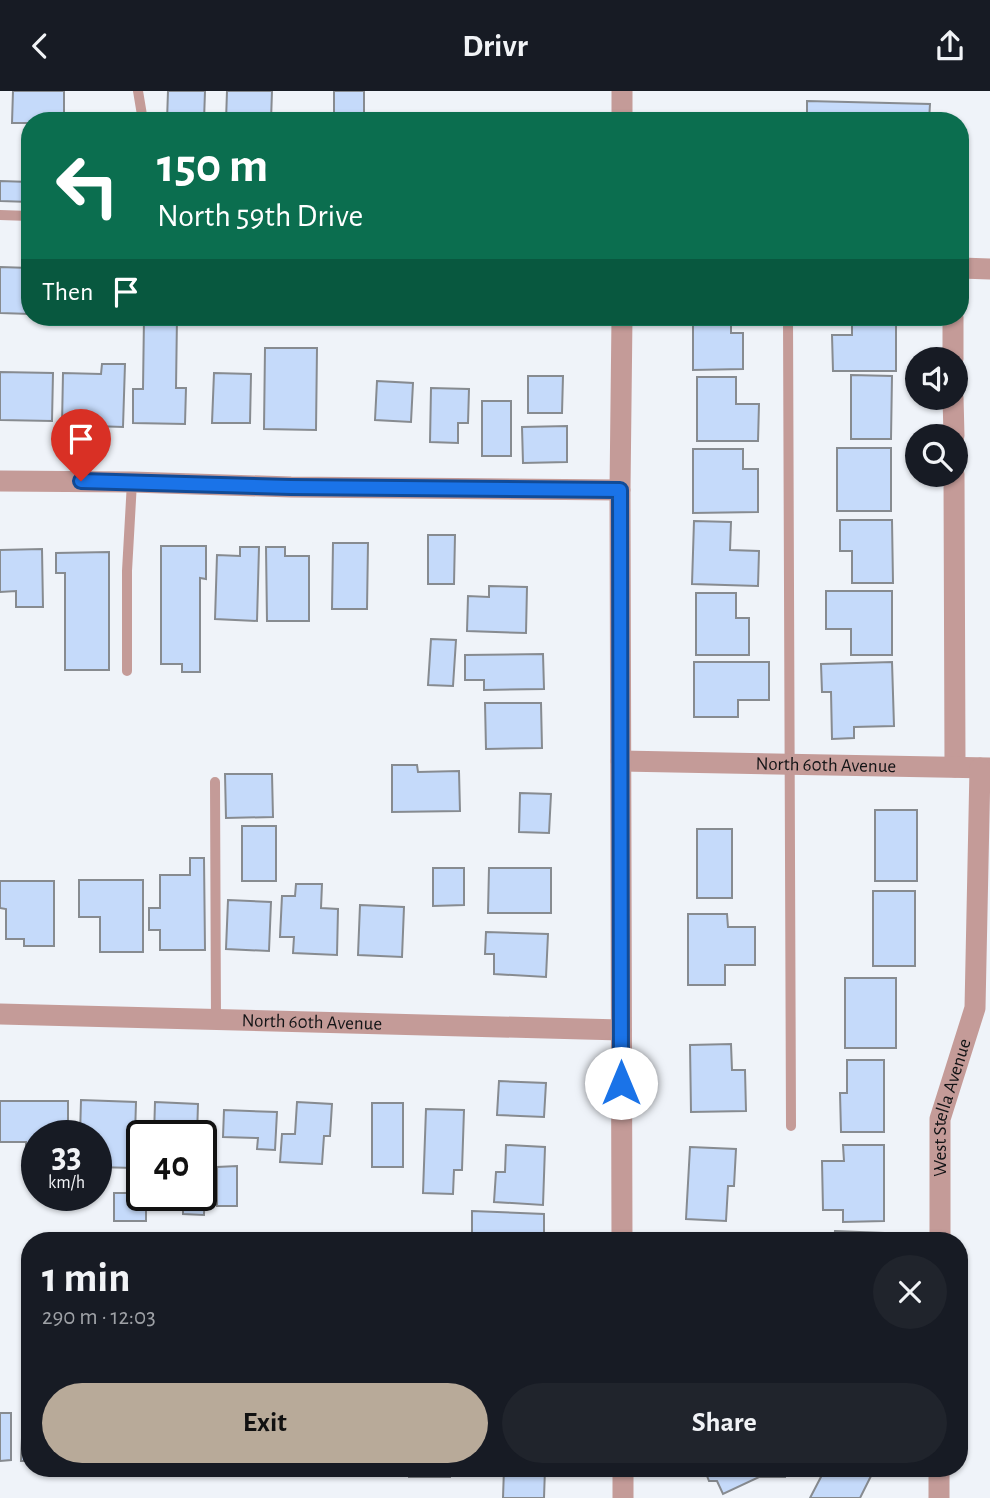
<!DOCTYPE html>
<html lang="en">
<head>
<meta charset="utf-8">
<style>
  :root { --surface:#171b24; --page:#20242c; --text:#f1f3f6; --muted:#9ea1a6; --accent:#b8aa99 }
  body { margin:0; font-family:"Alegreya Sans",sans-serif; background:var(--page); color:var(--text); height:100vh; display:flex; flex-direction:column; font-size:26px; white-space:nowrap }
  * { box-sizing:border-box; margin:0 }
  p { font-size:23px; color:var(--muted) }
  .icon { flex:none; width:38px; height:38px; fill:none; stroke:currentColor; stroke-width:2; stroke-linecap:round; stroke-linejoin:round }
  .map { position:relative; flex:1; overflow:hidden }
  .side { position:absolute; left:21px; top:1141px; width:947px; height:245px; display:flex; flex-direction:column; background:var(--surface); border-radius:28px; box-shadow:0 2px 5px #0004 }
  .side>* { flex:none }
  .hud { position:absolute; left:21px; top:21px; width:948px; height:214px; border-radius:28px; box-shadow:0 2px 5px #0004; background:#0b6e4f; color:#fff; overflow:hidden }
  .tools { position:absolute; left:905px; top:256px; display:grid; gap:14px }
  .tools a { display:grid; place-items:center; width:63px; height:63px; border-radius:50%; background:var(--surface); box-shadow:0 2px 5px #0004; font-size:35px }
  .speed { position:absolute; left:21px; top:1029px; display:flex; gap:14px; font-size:35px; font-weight:700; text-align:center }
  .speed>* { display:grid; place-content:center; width:91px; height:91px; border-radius:50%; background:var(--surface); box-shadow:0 2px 5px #0004; line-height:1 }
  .speed small { font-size:18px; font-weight:400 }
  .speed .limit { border:4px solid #111; border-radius:10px; background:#fff; color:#111 }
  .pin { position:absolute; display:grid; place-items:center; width:60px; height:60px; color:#fff; margin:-72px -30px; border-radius:50% 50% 50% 0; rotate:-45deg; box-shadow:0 0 7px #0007 }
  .pin .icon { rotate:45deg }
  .me { position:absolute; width:77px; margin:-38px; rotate:0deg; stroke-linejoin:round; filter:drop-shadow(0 0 5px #0008) }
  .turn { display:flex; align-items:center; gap:24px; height:147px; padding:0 21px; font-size:32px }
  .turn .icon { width:91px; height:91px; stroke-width:2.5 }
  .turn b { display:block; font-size:49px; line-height:60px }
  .then { display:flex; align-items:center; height:66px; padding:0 21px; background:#0003; gap:14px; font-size:26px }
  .round { display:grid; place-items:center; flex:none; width:74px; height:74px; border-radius:37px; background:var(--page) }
  .overview { display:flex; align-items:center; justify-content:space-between; height:119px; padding:0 21px }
  h1 { font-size:42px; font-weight:700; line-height:52px }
  .primary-button { display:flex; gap:14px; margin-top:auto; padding:14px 21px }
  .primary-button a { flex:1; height:80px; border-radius:42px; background:var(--accent); color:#111; font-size:28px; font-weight:700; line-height:80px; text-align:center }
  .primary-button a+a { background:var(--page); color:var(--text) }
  header { display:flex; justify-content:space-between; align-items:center; height:91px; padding:0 21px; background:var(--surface); font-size:32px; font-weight:700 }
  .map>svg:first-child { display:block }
  .building { fill:#c5dafa; stroke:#878b90; stroke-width:2 }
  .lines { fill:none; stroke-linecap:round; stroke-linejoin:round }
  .service { stroke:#c49b98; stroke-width:10 }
  .minor { stroke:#c49b98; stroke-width:21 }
  .tertiary { stroke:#c49b98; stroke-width:21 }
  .route-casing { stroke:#114b97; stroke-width:18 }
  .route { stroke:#1a73e8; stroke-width:12 }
  .labels { text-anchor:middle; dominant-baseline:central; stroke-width:7; stroke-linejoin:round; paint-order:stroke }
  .street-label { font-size:19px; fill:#131416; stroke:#eff3f9 }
</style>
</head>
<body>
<header><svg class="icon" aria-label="back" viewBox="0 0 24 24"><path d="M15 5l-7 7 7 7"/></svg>Drivr<svg class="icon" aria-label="share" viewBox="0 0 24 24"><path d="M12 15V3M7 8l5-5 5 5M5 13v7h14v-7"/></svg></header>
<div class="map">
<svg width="990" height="1407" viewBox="0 0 990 1407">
  <rect width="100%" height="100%" fill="#eff3f9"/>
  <!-- building -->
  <g class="building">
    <path d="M 13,0 L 64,0 L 64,30 L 30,30 L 30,32 L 12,32 Z"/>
    <path d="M 168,0 L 205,0 L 204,30 L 167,30 Z"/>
    <path d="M 227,0 L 272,0 L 271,30 L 226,30 Z"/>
    <rect x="334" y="0" width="30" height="30"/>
    <path d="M 807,10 L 930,13 L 929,30 L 807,30 Z"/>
    <path d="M 0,90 L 30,91 L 30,111 L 0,110 Z"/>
    <path d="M 0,176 L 30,177 L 30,223 L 0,222 Z"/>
    <path d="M 144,226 L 177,226 L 176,297 L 186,297 L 185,333 L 133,332 L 133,298 L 143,298 Z"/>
    <path d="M 693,226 L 731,226 L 731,242 L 743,242 L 743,278 L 693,279 Z"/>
    <path d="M 852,226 L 896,226 L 896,280 L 833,280 L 832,244 L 852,244 Z"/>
    <path d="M 265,257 L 317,257 L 316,339 L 264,338 Z"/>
    <path d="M 102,273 L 125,273 L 123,336 L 62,334 L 63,282 L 101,283 Z"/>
    <path d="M 0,281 L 53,282 L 52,330 L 0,329 Z"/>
    <path d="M 214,282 L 251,283 L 250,332 L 212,332 Z"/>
    <path d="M 851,284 L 892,285 L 891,348 L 851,348 Z"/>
    <path d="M 528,285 L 563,285 L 562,322 L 528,322 Z"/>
    <path d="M 697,286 L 736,286 L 736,313 L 759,313 L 758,350 L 697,350 Z"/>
    <path d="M 377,290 L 413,292 L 411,331 L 375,329 Z"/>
    <path d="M 431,297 L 469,298 L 468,332 L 458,332 L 458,352 L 430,351 Z"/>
    <rect x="482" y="310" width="29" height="55"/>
    <path d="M 567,335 L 567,371 L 523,372 L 522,336 Z"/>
    <rect x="837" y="357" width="54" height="63"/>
    <path d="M 693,358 L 743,358 L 743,378 L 758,378 L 758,421 L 693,422 Z"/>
    <path d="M 840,429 L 892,429 L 893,492 L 852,492 L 852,460 L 840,460 Z"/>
    <path d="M 694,430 L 731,431 L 730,459 L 759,460 L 758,495 L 692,493 Z"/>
    <path d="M 428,444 L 455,444 L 454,493 L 428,493 Z"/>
    <path d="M 333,452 L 368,452 L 367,518 L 332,518 Z"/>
    <path d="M 161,455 L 206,455 L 206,488 L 200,487 L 200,581 L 182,581 L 182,573 L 161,573 Z"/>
    <path d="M 240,456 L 259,456 L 257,530 L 215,528 L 217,464 L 240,465 Z"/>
    <path d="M 266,456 L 285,456 L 285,465 L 309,465 L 309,530 L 267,530 Z"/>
    <path d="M 42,458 L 43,516 L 16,516 L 16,500 L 0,501 L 0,459 Z"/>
    <path d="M 109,461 L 109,579 L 65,579 L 65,482 L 56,482 L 56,462 Z"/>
    <path d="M 489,495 L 527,496 L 526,542 L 467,540 L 468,505 L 489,506 Z"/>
    <path d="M 826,500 L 892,500 L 892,564 L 851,564 L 851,538 L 826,538 Z"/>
    <path d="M 696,502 L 736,502 L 736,527 L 749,527 L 749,564 L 696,564 Z"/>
    <path d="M 431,548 L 456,549 L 453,595 L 428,594 Z"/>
    <path d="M 543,563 L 544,598 L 484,599 L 484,589 L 465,589 L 465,564 Z"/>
    <path d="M 694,571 L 769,571 L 769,609 L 738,609 L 738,626 L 694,626 Z"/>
    <path d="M 892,571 L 894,635 L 854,636 L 854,647 L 832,648 L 831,601 L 822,601 L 821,573 Z"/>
    <path d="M 485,612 L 541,612 L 542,657 L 486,658 Z"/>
    <path d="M 392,674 L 417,674 L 418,681 L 459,680 L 460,720 L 392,721 Z"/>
    <path d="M 225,683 L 272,683 L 273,726 L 226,727 Z"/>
    <path d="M 520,702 L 551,703 L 549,742 L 519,741 Z"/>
    <rect x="875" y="719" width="42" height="71"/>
    <rect x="242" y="735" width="34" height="55"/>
    <rect x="697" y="738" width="35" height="69"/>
    <path d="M 190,767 L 204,767 L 205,859 L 160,859 L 160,839 L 149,839 L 149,817 L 160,817 L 160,784 L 190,784 Z"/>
    <path d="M 433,777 L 464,777 L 464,814 L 433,815 Z"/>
    <path d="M 489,777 L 551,777 L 551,822 L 488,822 Z"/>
    <path d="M 79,789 L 143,789 L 143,861 L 100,861 L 100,826 L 79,826 Z"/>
    <path d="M 0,790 L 54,790 L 54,855 L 24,855 L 24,848 L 6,848 L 6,818 L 0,817 Z"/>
    <path d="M 296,793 L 322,793 L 321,817 L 338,818 L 337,864 L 293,862 L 294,846 L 280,846 L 282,805 L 295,805 Z"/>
    <rect x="873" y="800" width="42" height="75"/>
    <path d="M 228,809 L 271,811 L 269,860 L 226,858 Z"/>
    <path d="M 360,814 L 404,816 L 402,866 L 358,864 Z"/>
    <path d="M 688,823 L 727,823 L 728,836 L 755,836 L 755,874 L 725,874 L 725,894 L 688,894 Z"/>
    <path d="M 486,841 L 548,843 L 546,886 L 494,883 L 494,863 L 485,863 Z"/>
    <rect x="845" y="887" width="51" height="70"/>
    <path d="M 731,953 L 732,979 L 745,979 L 746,1020 L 691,1021 L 690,954 Z"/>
    <path d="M 847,969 L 884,969 L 884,1041 L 841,1041 L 840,1002 L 847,1002 Z"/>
    <path d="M 499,990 L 546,992 L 544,1026 L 497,1024 Z"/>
    <path d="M 81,1009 L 136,1011 L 134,1077 L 96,1076 L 96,1045 L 80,1045 Z"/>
    <path d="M 0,1010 L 68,1010 L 68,1045 L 37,1045 L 37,1078 L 26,1078 L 26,1051 L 0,1051 Z"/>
    <path d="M 155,1011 L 198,1013 L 197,1045 L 154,1045 Z"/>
    <path d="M 297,1011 L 332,1013 L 330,1045 L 324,1045 L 322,1073 L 280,1071 L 282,1043 L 295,1043 Z"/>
    <rect x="372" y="1012" width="31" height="64"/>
    <path d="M 426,1018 L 464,1019 L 462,1079 L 454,1079 L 453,1103 L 423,1102 Z"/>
    <path d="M 224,1019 L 277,1021 L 275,1059 L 257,1058 L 258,1047 L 223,1046 Z"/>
    <path d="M 506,1054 L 545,1056 L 543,1114 L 494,1111 L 496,1081 L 505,1081 Z"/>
    <path d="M 843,1054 L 884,1054 L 884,1130 L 843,1131 L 843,1119 L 823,1119 L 822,1070 L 844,1070 Z"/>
    <path d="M 690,1056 L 736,1058 L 734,1095 L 728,1095 L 726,1130 L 686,1128 Z"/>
    <path d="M 237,1075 L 237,1115 L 217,1115 L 217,1076 Z"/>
    <path d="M 201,1092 L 205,1092 L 204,1124 L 183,1123 L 183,1104 L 201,1104 Z"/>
    <path d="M 114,1102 L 142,1102 L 142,1104 L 146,1104 L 146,1130 L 114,1130 Z"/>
    <path d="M 472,1120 L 544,1123 L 544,1150 L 488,1150 L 488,1149 L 472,1148 Z"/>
    <path d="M 835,1140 L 884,1142 L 884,1150 L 834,1150 Z"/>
    <path d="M 718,1144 L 762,1146 L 761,1150 L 718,1150 Z"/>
    <path d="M 24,1301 L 30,1301 L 30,1370 L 21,1370 Z"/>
    <path d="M 0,1322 L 11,1322 L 11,1369 L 0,1370 Z"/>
    <path d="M 160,1377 L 184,1377 L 185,1385 L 160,1385 Z"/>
    <path d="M 325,1377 L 374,1377 L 374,1385 L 325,1383 Z"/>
    <rect x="409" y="1377" width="41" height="9"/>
    <path d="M 504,1377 L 545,1377 L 544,1407 L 503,1407 Z"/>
    <path d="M 704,1377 L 785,1377 L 785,1386 L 759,1386 L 723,1403 L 717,1390 L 709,1390 Z"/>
    <path d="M 815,1377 L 875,1377 L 860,1407 L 810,1407 L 823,1382 Z"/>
  </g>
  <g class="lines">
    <!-- service -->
    <g class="service">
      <path d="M 138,0 L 143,30"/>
      <path d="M 0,124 L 30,125"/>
      <path d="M 788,226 L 791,1035"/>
      <path d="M 127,580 L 127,480 L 132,391"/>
      <path d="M 215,691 L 216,929"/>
    </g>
    <!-- minor -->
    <g class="minor">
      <path d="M 961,177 L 990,178"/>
      <path d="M 953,226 L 953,268"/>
      <path d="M 953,306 L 954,345"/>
      <path d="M 954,383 L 955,676"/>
      <path d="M 0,390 L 132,391 L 291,396 L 620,399"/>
      <path id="s1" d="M 621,670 L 990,677"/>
      <path id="s2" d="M 0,923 L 621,939"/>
      <path id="s3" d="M 940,1150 L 940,1028 L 975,917 L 980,677"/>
      <path d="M 939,1407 L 939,1377"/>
    </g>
    <!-- tertiary -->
    <g class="tertiary">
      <path d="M 622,0 L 622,30"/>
      <path d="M 622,1150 L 620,399 L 622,226"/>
      <path d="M 623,1377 L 623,1407"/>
    </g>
  </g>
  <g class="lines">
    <defs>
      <path id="route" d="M 81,390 L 291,396 L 620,399 L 621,992"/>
    </defs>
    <!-- route casing -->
    <use href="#route" class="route-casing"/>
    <!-- route -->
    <use href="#route" class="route"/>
  </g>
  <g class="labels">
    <!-- street labels -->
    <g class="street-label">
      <text stroke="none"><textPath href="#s1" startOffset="205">North 60th Avenue</textPath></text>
      <text stroke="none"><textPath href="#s2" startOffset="312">North 60th Avenue</textPath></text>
      <text stroke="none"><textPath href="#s3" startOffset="135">West Stella Avenue</textPath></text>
    </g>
  </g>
</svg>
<div class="tools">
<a><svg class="icon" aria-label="sound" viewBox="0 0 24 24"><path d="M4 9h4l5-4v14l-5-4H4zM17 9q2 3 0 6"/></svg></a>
<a><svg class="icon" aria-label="search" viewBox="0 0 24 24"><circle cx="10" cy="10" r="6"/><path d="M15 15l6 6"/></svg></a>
</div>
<div class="speed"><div>33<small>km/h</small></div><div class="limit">40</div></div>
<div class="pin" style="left:81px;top:390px;background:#d93025"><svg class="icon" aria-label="arrive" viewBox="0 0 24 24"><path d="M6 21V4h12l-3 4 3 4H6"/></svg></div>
<svg class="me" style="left:621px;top:992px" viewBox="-20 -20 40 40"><circle r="19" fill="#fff"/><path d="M0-13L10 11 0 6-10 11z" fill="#1a73e8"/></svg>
<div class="hud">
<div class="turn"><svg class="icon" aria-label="left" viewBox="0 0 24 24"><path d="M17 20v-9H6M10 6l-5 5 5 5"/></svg><div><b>150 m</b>North 59th Drive</div></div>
<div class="then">Then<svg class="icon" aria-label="arrive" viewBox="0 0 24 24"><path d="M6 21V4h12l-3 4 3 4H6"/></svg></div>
</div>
<section class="side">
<div class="overview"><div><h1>1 min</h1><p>290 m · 12:03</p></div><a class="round"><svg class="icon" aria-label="close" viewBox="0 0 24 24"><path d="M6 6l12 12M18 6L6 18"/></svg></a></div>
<div class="primary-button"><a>Exit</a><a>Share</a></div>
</section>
</div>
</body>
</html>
